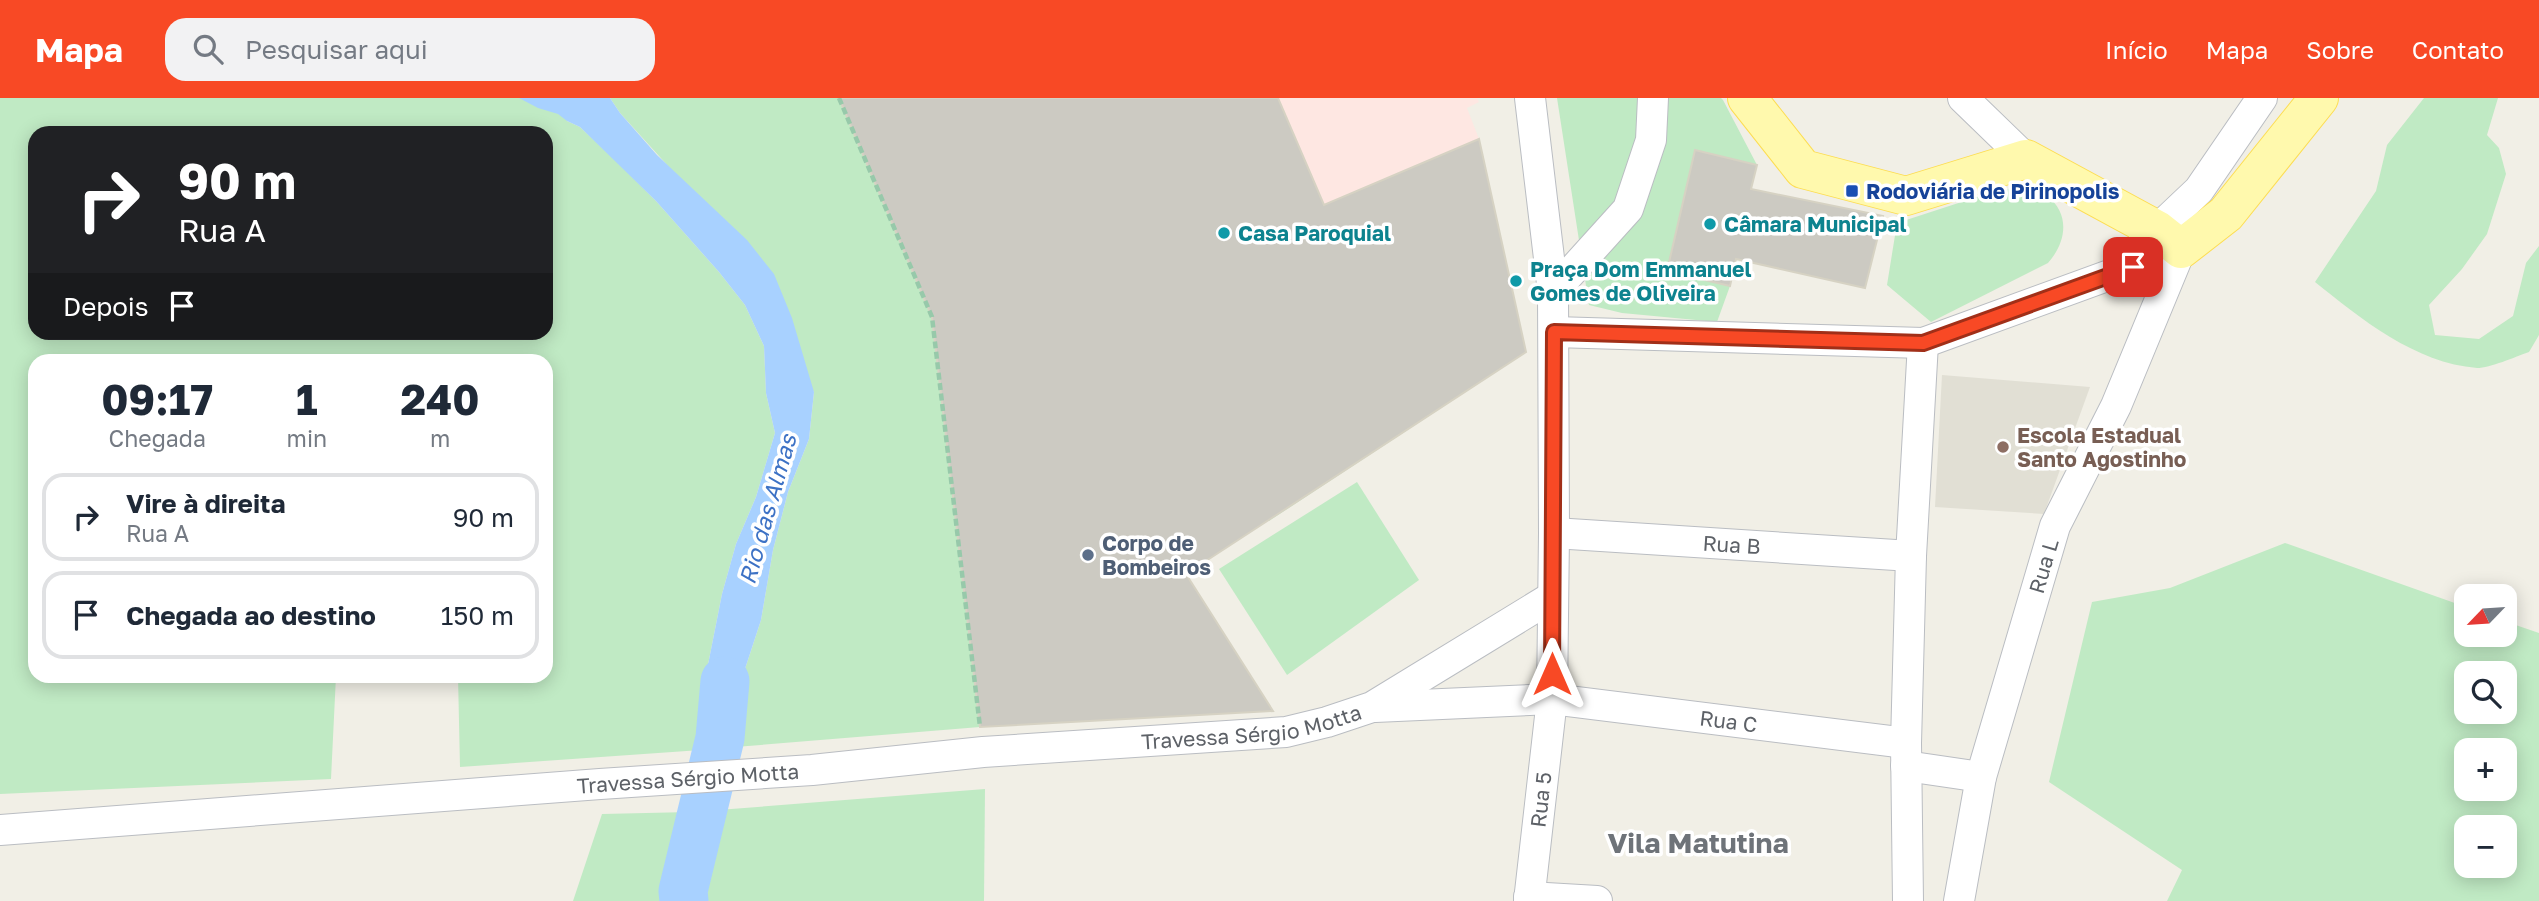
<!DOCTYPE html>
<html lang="pt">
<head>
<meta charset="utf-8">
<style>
  :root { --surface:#fff; --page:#f2f2f3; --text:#1f2937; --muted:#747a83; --line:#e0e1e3; --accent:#f84925 }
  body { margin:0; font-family:"Golos Text",sans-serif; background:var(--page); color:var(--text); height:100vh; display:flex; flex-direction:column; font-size:26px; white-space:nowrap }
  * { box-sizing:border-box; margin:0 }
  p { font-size:23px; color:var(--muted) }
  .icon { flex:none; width:38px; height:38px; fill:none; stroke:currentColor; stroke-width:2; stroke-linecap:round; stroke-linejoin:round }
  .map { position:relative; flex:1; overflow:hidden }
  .side { position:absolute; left:28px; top:256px; width:525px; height:329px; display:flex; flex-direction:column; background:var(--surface); border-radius:21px; box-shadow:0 4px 18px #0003 }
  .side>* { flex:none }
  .hud { position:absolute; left:28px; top:28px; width:525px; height:214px; border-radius:21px; box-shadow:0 4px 18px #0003; background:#202124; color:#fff; overflow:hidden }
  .needle { width:46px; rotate:245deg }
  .buttons { position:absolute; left:2454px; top:486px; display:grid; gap:14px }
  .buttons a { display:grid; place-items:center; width:63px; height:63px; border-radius:14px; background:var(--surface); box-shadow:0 4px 18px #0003; font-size:35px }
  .pin { position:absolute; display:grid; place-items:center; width:60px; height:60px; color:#fff; margin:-30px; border-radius:14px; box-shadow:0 4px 10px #0006 }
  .me { position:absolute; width:77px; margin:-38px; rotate:0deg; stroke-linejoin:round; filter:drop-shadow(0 0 5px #0008) }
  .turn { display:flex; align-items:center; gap:24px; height:147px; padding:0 35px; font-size:32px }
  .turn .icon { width:91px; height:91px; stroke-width:2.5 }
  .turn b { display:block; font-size:49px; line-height:60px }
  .then { display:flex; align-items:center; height:66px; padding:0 35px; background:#0003; gap:14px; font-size:26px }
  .eta { display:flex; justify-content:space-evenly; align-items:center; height:119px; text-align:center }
  .eta b { font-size:42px; font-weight:700; line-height:49px }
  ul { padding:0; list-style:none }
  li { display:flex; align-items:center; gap:21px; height:88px; margin:0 14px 10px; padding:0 21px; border:4px solid var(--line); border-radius:21px }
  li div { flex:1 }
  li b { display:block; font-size:26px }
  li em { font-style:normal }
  header { display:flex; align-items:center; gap:42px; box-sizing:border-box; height:98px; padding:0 35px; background:var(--accent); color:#fff }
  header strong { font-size:33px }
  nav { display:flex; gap:38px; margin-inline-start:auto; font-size:24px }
  .search { width:490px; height:63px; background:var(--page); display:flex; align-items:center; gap:18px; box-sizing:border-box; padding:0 24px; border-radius:21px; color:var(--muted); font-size:26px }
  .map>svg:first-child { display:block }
  .education { fill:#e1dfd4 }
  .medical { fill:#fee7e2 }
  .green { fill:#c0eac4; fill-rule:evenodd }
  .water { fill:#a8d1ff }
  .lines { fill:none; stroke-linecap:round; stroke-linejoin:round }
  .river { stroke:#a8d1ff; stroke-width:49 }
  .building { fill:#cccac2; stroke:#d6d2c3; stroke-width:2 }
  .minor-casing { stroke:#babdc2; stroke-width:32 }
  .major-casing { stroke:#fddd52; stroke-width:40 }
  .path { stroke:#97c9aa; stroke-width:4.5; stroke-dasharray:7 3.5; stroke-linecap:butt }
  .minor { stroke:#fff; stroke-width:30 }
  .major { stroke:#fff9ad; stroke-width:38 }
  .route-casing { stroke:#a12f18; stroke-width:18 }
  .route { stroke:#f84925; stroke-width:12 }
  .transit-dot { fill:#1a4fb4; stroke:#fff; stroke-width:2.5 }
  .culture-dot { fill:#0f9aa8; stroke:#fff; stroke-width:2.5 }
  .education-dot { fill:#8d6e63; stroke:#fff; stroke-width:2.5 }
  .service-dot { fill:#5c6f8a; stroke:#fff; stroke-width:2.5 }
  .labels { text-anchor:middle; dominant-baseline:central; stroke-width:7; stroke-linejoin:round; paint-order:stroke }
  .transit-label { font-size:21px; font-weight:bold; fill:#164399; stroke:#fff; text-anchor:start }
  .culture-label { font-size:21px; font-weight:bold; fill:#0d838f; stroke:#fff; text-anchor:start }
  .education-label { font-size:21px; font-weight:bold; fill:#785e54; stroke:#fff; text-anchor:start }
  .service-label { font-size:21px; font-weight:bold; fill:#4e5e75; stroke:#fff; text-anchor:start }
  .street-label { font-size:21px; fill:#5d6167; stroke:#fff }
  .water-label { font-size:23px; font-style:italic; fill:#3d72c5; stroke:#fff }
  .district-label { font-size:28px; font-weight:bold; fill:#6e7379; stroke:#fff }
</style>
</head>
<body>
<header>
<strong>Mapa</strong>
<div class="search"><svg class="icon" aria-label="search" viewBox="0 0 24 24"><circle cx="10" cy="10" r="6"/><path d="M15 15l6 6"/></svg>Pesquisar aqui</div>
<nav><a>Início</a><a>Mapa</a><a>Sobre</a><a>Contato</a></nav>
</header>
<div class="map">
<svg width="2539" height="803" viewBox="0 0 2539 803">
  <rect width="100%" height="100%" fill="#f1efe6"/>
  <!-- education -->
  <path class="education" d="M 1942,277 L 2090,289 L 2044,416 L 1935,409 Z"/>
  <!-- medical -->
  <path class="medical" d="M 1278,0 L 1477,0 L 1479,4 L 1467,10 L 1479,41 L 1324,107 Z"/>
  <!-- green -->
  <g class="green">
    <path d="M 0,0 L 562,0 L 567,23 L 580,29 L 614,61 L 656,103 L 719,174 L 745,207 L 764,248 L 766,295 L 775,335 L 756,399 L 736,446 L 722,496 L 701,602 L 701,652 L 460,669 L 458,578 L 546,578 L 546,262 L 35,262 L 35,578 L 336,578 L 331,681 L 0,696 ZM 35,35 L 546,35 L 546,234 L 35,234 Z"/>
    <path d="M 610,0 L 1223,0 L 1256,220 L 1495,112 L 1526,254 L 1269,423 L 1212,299 L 958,439 L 980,629 L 735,649 L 744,574 L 761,522 L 773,452 L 788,394 L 809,341 L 814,294 L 678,79 L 620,15 Z"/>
    <path d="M 1557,0 L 1721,0 L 1723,2 L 1757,67 L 1695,52 L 1667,173 L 1730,188 L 1717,224 L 1622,215 L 1589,207 Z"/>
    <path d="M 2424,0 L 2498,0 L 2487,37 L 2499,50 L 2506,76 L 2487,136 L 2462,171 L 2429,207 L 2435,237 L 2479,241 L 2513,218 L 2526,165 L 2539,148 L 2539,237 L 2529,254 C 2515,259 2490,270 2477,270 C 2415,265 2361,221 2315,184 L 2376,93 L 2387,47 Z"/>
    <path d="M 2020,88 C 2028,91 2040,93 2047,98 C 2071,116 2066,145 2048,165 L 1931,224 L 1887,187 L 1897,125 L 1983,97 Z"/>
    <path d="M 1357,384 L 1419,482 L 1287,577 L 1219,471 Z"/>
    <path d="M 2285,445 L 2466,509 L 2466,537 L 2504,537 L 2504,523 L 2539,535 L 2539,803 L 2167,803 L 2182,772 L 2049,684 L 2092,504 L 2170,490 ZM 2466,576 L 2504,576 L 2504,614 L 2466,614 ZM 2466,653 L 2504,653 L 2504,691 L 2466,691 ZM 2466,730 L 2504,730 L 2504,768 L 2466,768 Z"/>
    <path d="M 985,691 L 984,803 L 705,803 L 707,760 L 718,712 Z"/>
    <path d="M 690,714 L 681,733 L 678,775 L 668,803 L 573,803 L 602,716 Z"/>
  </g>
  <!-- water -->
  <g class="water">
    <path d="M 519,0 L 610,0 L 620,15 L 657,57 L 747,142 L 774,176 L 792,220 L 814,294 L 809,341 L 788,394 L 773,452 L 761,522 L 744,574 L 735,649 L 701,652 L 701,602 L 722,496 L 736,446 L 756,399 L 775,335 L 766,295 L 764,248 L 745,207 L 719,174 L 656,103 L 580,29 L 567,23 L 558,16 L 538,10 Z"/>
    <path d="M 718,712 L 707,760 L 705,803 L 668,803 L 678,775 L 681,733 L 690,714 Z"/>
  </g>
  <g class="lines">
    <!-- river -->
    <path class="river" d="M 684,803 L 683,793 L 720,640 L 725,583"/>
  </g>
  <!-- building -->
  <g class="building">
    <path d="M 839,0 L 1278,0 L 1324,107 L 1479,41 L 1526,254 L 1186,476 L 1273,613 L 980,629 L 932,219 Z"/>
    <path d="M 1695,52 L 1757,67 L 1751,91 L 1883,118 L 1865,190 L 1736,161 L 1730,188 L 1667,173 Z"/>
  </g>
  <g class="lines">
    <defs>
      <g id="minor">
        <path d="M 1963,0 L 2026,61"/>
        <path d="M 2143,145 L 2199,92 L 2262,0"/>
        <path d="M 1553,194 L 1628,111 L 1651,42 L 1653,0"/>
        <path d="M 1554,234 L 1923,245 L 2181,151"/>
        <path id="s1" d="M 1554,435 L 1911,458"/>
        <path id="s2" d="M 1375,609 L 1552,601 L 1906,645"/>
        <path d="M 1906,668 L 1981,679"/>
        <path id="s3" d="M 0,732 L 600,686 L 812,672 L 983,654 L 1286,634 L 1327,624 L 1372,609 L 1552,499"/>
        <path d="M 1529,799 L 1597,803"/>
        <path id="s4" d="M 1529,803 L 1552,601 L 1554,435 L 1553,194 L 1530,0"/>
        <path d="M 1908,803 L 1906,645 L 1911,458 L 1923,245"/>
        <path id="s5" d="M 1959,803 L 1981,679 L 2055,428 L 2116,308 L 2181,151"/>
      </g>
      <path id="major" d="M 1747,0 L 1803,71 L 1906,98 L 2026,61 L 2157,132 L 2181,151 L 2226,116 L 2319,0"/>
    </defs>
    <!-- minor casing -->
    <use href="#minor" class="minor-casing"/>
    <!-- major casing -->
    <use href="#major" class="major-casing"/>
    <!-- path -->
    <path class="path" d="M 839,0 L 932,219 L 980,629"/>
    <!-- minor -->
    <use href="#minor" class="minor"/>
    <!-- major -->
    <use href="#major" class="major"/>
  </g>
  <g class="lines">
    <defs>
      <path id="route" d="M 1552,576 L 1554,234 L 1923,245 L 2133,169"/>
    </defs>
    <!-- route casing -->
    <use href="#route" class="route-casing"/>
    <!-- route -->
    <use href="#route" class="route"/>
  </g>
  <!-- markers -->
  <rect class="transit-dot" x="1845" y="86" width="14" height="14" rx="3.5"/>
  <g class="culture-dot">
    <circle cx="1710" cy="126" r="7"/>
    <circle cx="1224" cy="135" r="7"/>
    <circle cx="1516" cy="183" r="7"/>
  </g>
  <circle class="education-dot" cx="2003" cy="349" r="7"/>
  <circle class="service-dot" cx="1088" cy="457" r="7"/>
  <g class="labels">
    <!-- transit labels -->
    <g class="transit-label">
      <text x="1866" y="93">Rodoviária de Pirinopolis</text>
    </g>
    <!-- culture labels -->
    <g class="culture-label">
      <text x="1724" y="126">Câmara Municipal</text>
      <text x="1238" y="135">Casa Paroquial</text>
      <text x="1530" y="171">Praça Dom Emmanuel<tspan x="1530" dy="24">Gomes de Oliveira</tspan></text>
    </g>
    <!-- education labels -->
    <g class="education-label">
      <text x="2017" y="337">Escola Estadual<tspan x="2017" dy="24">Santo Agostinho</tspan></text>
    </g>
    <!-- service labels -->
    <g class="service-label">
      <text x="1102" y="445">Corpo de<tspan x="1102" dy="24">Bombeiros</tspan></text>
    </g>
    <!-- street labels -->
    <g class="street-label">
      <text stroke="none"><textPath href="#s1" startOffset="178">Rua B</textPath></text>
      <text stroke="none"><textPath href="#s5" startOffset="346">Rua L</textPath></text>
      <text stroke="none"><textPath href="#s2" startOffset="355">Rua C</textPath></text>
      <text stroke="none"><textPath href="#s3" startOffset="1256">Travessa Sérgio Motta</textPath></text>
      <text stroke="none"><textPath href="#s3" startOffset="690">Travessa Sérgio Motta</textPath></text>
      <text stroke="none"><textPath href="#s4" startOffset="102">Rua 5</textPath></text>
    </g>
    <!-- water labels -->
    <g class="water-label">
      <text transform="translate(767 411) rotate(-74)">Rio das Almas</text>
    </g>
    <!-- district labels -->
    <g class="district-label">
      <text x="1698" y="744">Vila Matutina</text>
    </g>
  </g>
</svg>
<div class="buttons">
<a><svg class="needle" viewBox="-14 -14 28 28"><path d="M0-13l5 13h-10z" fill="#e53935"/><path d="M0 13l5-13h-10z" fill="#747a83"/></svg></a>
<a><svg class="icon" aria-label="search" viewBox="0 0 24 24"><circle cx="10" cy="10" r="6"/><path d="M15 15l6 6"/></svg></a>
<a>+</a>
<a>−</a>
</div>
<div class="pin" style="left:2133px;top:169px;background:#d93025"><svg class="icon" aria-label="arrive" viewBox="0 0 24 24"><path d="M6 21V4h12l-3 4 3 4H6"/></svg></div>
<svg class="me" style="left:1552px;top:576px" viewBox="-20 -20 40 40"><path d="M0-17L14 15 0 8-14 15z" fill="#f84925" stroke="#fff" stroke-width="4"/></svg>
<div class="hud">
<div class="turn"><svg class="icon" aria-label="right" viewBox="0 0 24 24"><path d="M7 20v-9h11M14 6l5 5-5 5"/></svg><div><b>90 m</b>Rua A</div></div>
<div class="then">Depois<svg class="icon" aria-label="arrive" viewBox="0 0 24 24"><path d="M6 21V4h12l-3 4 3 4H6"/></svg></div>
</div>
<section class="side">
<div class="eta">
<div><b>09:17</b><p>Chegada</p></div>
<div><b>1</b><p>min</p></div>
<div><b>240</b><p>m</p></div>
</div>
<ul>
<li><svg class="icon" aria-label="right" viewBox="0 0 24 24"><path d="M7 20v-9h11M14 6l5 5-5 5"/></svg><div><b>Vire à direita</b><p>Rua A</p></div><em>90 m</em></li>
<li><svg class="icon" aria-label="arrive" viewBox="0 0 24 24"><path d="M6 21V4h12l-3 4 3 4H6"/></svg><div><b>Chegada ao destino</b></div><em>150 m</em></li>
</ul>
</section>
</div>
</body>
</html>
